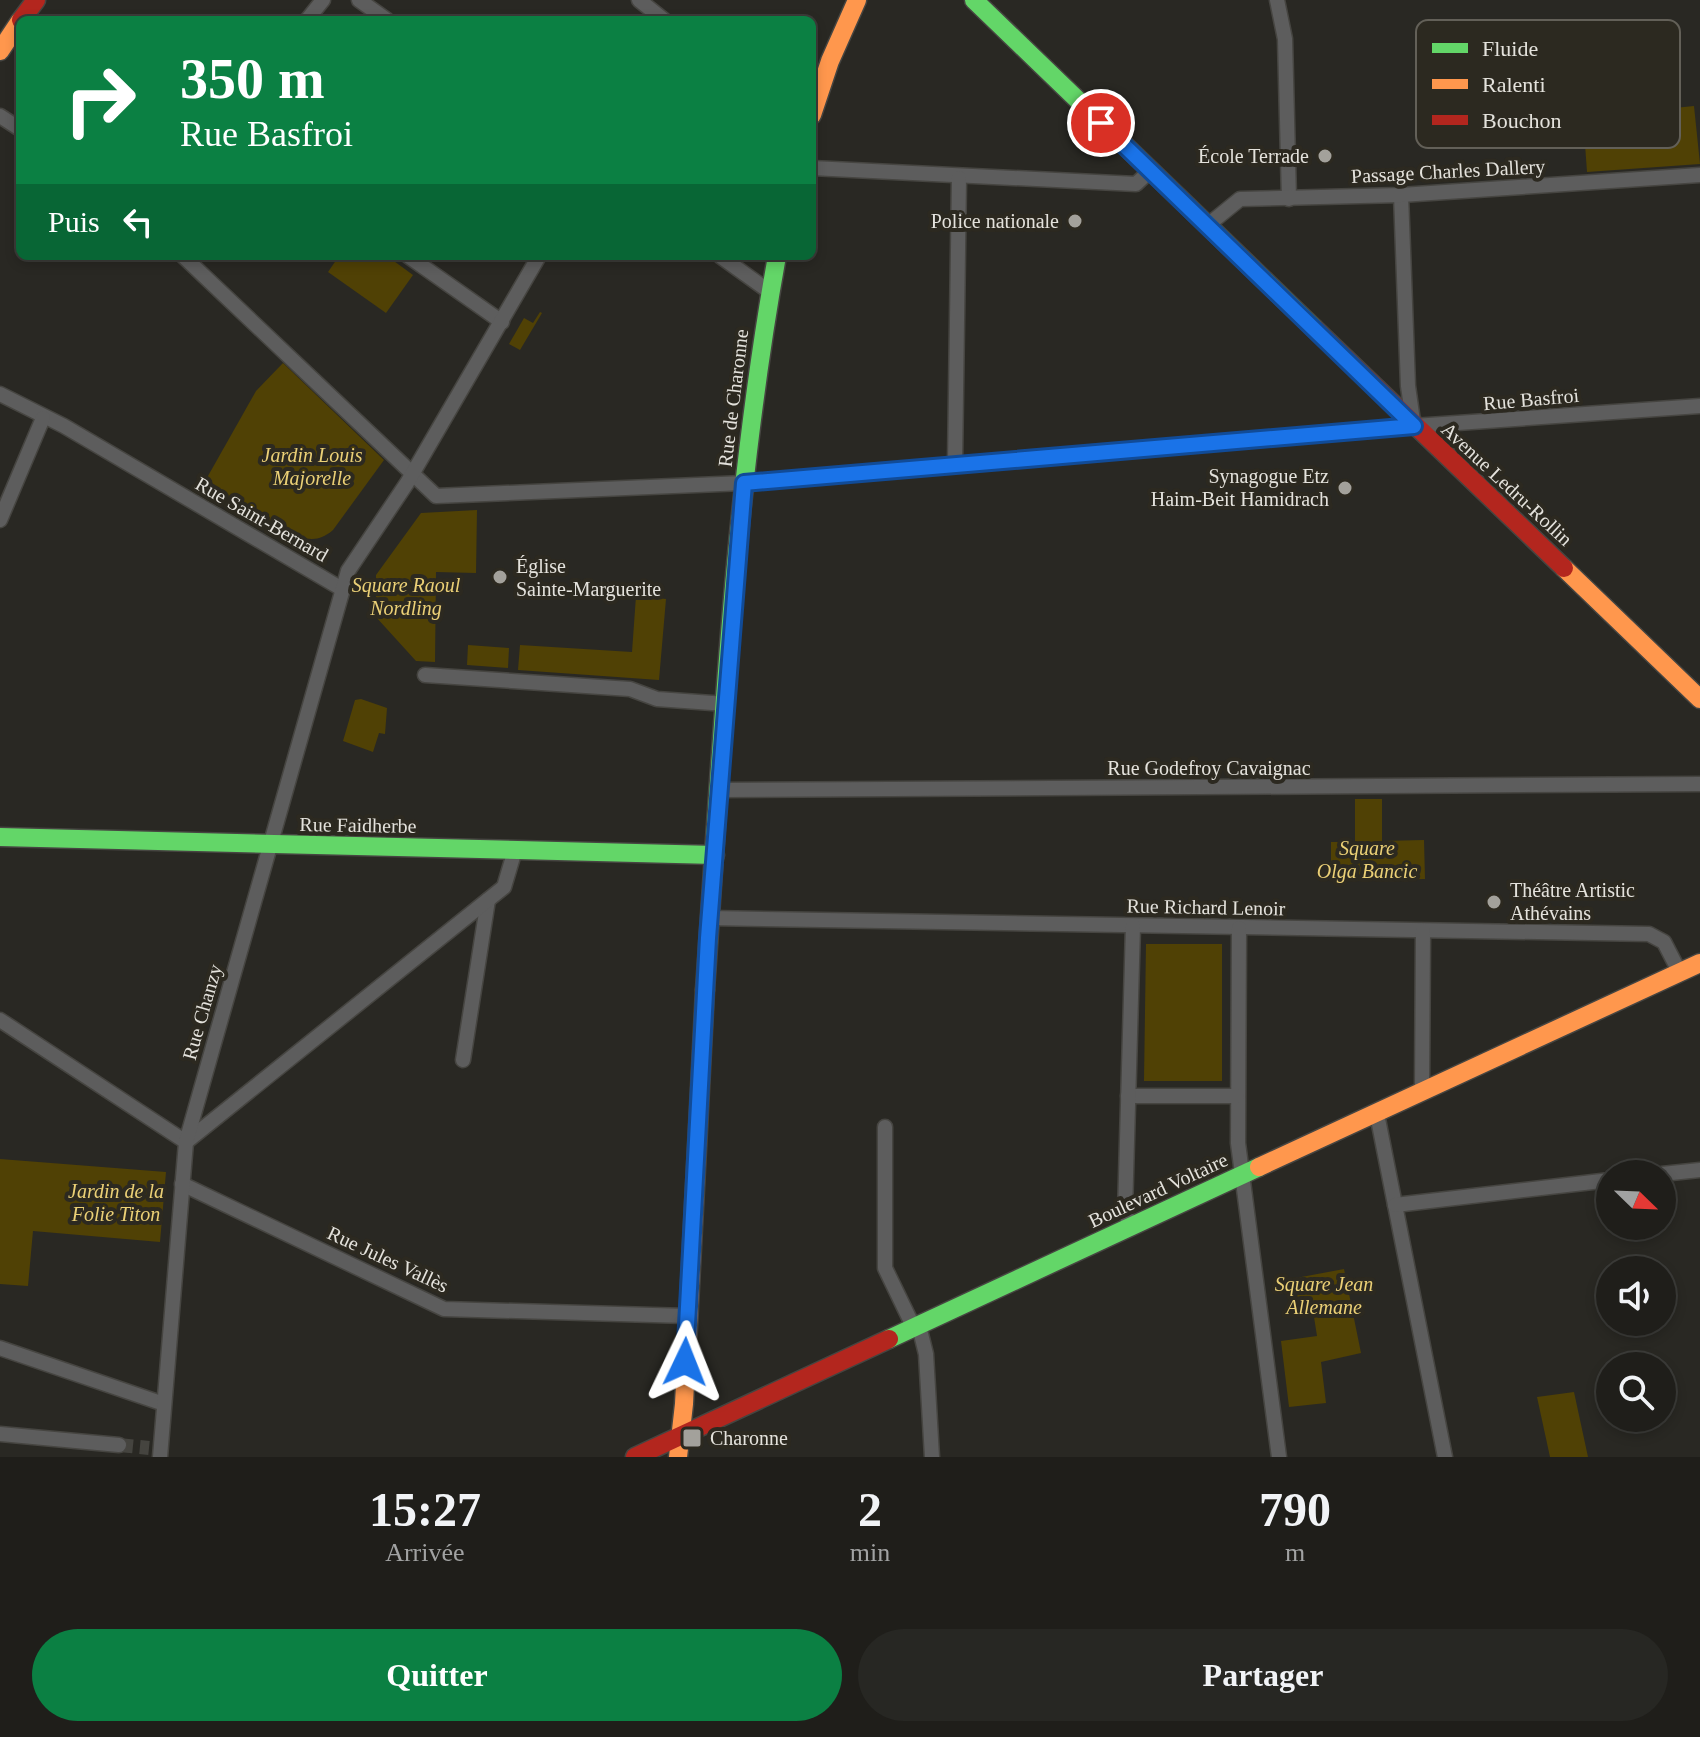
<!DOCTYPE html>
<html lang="fr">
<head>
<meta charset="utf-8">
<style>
  :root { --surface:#1f1e1a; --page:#272723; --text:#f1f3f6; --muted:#a1a2a2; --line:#3c3c39; --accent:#0b8043 }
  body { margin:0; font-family:"Times New Roman",serif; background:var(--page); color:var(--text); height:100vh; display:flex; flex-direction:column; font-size:30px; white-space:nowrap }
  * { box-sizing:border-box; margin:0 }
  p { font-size:26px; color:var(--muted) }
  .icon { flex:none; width:44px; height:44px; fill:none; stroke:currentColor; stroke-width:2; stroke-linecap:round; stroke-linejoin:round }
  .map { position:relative; height:1457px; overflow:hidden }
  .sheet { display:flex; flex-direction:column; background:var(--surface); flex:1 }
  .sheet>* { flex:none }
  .banner { position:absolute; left:16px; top:16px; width:800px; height:244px; border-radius:12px; box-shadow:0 4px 12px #0003,0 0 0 2px var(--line); background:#0b8043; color:#fff; overflow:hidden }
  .needle { width:52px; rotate:113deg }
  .fabs { position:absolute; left:1596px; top:1160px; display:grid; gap:16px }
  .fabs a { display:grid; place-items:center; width:80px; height:80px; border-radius:50%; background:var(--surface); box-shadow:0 4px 12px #0003,0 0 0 2px var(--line); font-size:40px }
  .pin { position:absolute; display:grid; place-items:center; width:68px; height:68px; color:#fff; margin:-34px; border:4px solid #fff; border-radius:50%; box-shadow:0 2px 8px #0007 }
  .me { position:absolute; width:88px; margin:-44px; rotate:2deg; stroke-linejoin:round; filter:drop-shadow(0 0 6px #0008) }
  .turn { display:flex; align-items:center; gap:28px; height:168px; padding:0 32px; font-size:36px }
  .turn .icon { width:104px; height:104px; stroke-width:2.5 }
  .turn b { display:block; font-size:56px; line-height:68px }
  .then { display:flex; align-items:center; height:76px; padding:0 32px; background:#0003; gap:16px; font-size:30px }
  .eta { display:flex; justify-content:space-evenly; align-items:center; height:136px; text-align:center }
  .eta b { font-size:48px; font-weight:600; line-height:56px }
  .primary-button { display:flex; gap:16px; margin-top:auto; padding:16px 32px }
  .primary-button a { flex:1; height:92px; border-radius:48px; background:var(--accent); color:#fff; font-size:32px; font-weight:600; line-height:92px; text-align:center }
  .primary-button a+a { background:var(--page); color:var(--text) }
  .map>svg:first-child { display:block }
  .green { fill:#504105 }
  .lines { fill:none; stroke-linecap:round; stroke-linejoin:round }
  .street-tunnel { stroke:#45443f; stroke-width:14; stroke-dasharray:14 7; stroke-linecap:butt }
  .street-casing { stroke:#464541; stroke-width:17 }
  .fast-casing { stroke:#464541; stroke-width:21 }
  .slow-casing { stroke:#464541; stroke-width:21 }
  .jam-casing { stroke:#464541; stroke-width:21 }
  .street { stroke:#5d5d5d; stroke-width:14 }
  .fast { stroke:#63d668; stroke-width:18 }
  .slow { stroke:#ff974d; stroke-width:18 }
  .jam { stroke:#b3261e; stroke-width:18 }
  .route-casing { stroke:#114b97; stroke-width:20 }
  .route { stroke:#1a73e8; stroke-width:14 }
  .poi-dot { fill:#a3a19b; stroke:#2c2920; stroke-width:3 }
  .labels { text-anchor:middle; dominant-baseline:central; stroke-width:8; stroke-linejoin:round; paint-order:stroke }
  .poi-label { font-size:20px; fill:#e4e2dc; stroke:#2c2920; text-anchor:end }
  .street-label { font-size:20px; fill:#e4e2dc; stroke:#2c2920 }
  .park-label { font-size:20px; font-style:italic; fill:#ebd076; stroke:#2c2920 }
  .key { fill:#2c2920; stroke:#636058; stroke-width:2 }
  .key-label { font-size:22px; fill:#e4e2dc }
</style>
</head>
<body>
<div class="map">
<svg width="1700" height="1457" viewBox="0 0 1700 1457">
  <rect width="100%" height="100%" fill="#292823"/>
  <!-- green -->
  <g class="green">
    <path d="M 1694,106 L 1700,164 L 1587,172 L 1583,117 Z"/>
    <path d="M 339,256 L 387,256 L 413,275 L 386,313 L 328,272 Z"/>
    <path d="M 540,312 L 542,313 L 520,350 L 509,344 L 524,318 L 533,323 Z"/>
    <path d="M 283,363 L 384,460 L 333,530 C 322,539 314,541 299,537 L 204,483 L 256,391 Z"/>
    <path d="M 477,510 L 476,573 L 436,572 L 435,662 L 416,661 L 376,617 L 376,575 L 421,513 Z"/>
    <path d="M 636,596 L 666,599 L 659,680 L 518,670 L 520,645 L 632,652 Z"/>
    <path d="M 468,645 L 509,648 L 508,668 L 467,665 Z"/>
    <path d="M 361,699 L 387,708 L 385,734 L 379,733 L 373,752 L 343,741 L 355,700 Z"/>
    <path d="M 1355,799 L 1382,799 L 1382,841 L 1424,840 L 1425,879 L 1331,881 L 1331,842 L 1355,842 Z"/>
    <path d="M 1146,944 L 1222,944 L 1222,1081 L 1144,1081 Z"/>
    <path d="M 0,1159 L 166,1172 L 160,1242 L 33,1231 L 28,1286 L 0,1284 Z"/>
    <path d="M 1344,1269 L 1361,1353 L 1321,1362 L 1326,1403 L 1289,1407 L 1281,1341 L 1317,1336 L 1314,1317 L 1299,1318 L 1296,1278 Z"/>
    <path d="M 1574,1392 L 1588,1457 L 1550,1457 L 1537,1397 Z"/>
  </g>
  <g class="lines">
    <!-- street-tunnel -->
    <path class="street-tunnel" d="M 119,1445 L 149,1448"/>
    <defs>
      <g id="street">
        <path d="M 359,0 L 387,20"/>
        <path d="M 639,0 L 664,20"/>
        <path d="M 1277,0 L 1285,39 L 1289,199"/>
        <path d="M 307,20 L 323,0"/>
        <path d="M 0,116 L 20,129"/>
        <path d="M 812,168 L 1136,184 L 1151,170"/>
        <path d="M 1401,195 L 1408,386 L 1413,421"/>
        <path d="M 1208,225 L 1240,199 L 1401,195 L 1700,175"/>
        <path d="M 183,256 L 436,496 L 744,483 L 1414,426 L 1700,406"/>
        <path d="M 408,256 L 502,322"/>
        <path d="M 720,256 L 770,292"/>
        <path d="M 0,394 L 64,426 L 342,589"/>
        <path d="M 955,464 L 959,178"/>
        <path d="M 0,520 L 43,418"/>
        <path d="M 425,675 L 630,689 L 657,699 L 726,704"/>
        <path d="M 719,790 L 1700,784"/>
        <path d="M 710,918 L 1649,934 L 1664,942 L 1680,973"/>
        <path d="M 1239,928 L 1238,1143 L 1279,1457"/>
        <path d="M 0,1020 L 186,1142"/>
        <path d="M 463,1060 L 488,900"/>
        <path d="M 1422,1092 L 1423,931"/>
        <path d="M 1128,1096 L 1237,1096"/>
        <path d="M 1377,1114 L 1445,1457"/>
        <path d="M 885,1127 L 885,1268 L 914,1328"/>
        <path d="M 186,1142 L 504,887 L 515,850"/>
        <path d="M 1662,1174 L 1700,1170"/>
        <path d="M 182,1184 L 444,1309 L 687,1316"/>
        <path d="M 1395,1205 L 1610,1180"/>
        <path d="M 1131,1227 L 1125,1212 L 1133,926"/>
        <path d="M 919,1326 L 926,1354 L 932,1457"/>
        <path d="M 0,1348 L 161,1403"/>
        <path d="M 0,1434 L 119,1445"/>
        <path d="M 160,1457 L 186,1142 L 348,571 L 407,483 L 539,256"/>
      </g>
      <g id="fast">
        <path d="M 974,0 L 1314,328"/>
        <path d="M 0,837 L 715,855"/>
        <path d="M 705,990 C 722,745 733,498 777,256"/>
        <path d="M 889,1339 L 1259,1167"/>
      </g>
      <g id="slow">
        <path d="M 0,51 L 20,21"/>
        <path d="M 812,115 L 830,61 L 857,0"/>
        <path d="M 1564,568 L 1700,699"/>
        <path d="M 1259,1167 L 1700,963"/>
        <path d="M 678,1457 L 684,1404 L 705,990"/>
      </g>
      <g id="jam">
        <path d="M 21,20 L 36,0"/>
        <path d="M 1314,328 L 1564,568"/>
        <path d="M 635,1457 L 889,1339"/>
      </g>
    </defs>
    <!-- street casing -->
    <use href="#street" class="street-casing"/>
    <!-- fast casing -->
    <use href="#fast" class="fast-casing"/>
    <!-- slow casing -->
    <use href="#slow" class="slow-casing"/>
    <!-- jam casing -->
    <use href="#jam" class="jam-casing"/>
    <!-- street -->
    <use href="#street" class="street"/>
    <!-- fast -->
    <use href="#fast" class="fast"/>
    <!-- slow -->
    <use href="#slow" class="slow"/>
    <!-- jam -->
    <use href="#jam" class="jam"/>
  </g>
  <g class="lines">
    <defs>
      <path id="route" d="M 685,1362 L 708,938 L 744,483 L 1414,426 L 1101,123"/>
    </defs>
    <!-- route casing -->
    <use href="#route" class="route-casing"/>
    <!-- route -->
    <use href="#route" class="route"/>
  </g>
  <!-- markers -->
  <g class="poi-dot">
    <circle cx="1325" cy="156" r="8"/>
    <circle cx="1075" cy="221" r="8"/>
    <circle cx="1345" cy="488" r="8"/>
    <circle cx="500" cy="577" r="8"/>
    <circle cx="1494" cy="902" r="8"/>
    <rect x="682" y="1428" width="20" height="20" rx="4"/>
  </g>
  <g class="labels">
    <!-- poi labels -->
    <g class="poi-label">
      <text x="1309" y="156">École Terrade</text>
      <text x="1059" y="221">Police nationale</text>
      <text x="1329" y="476">Synagogue Etz<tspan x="1329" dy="23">Haim-Beit Hamidrach</tspan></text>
      <text x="516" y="566" text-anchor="start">Église<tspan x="516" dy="23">Sainte-Marguerite</tspan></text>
      <text x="1510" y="890" text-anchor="start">Théâtre Artistic<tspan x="1510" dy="23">Athévains</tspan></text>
      <text x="710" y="1438" text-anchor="start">Charonne</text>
    </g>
    <!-- street labels -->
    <g class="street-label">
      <text transform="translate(1448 171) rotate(-3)">Passage Charles Dallery</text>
      <text transform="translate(733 398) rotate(-83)">Rue de Charonne</text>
      <text transform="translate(1531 399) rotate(-5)">Rue Basfroi</text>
      <text transform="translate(1507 484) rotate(43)">Avenue Ledru-Rollin</text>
      <text transform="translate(262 519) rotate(30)">Rue Saint-Bernard</text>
      <text x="1209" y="768">Rue Godefroy Cavaignac</text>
      <text transform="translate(358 825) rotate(1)">Rue Faidherbe</text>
      <text transform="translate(1206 907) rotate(1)">Rue Richard Lenoir</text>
      <text transform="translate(202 1012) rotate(-74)">Rue Chanzy</text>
      <text transform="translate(1158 1190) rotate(-25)">Boulevard Voltaire</text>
      <text transform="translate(388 1259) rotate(25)">Rue Jules Vallès</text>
    </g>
    <!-- park labels -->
    <g class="park-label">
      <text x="312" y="455">Jardin Louis<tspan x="312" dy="23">Majorelle</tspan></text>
      <text x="406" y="585">Square Raoul<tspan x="406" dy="23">Nordling</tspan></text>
      <text x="1367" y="848">Square<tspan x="1367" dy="23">Olga Bancic</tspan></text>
      <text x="116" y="1191">Jardin de la<tspan x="116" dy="23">Folie Titon</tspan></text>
      <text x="1324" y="1284">Square Jean<tspan x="1324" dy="23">Allemane</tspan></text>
    </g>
  </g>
  <!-- legend -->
  <rect x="1416" y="20" width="264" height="128" rx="12" class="key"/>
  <rect x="1432" y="43" width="36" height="10" fill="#63d668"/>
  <rect x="1432" y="79" width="36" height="10" fill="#ff974d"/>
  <rect x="1432" y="115" width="36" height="10" fill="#b3261e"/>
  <g class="key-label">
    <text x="1482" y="56">Fluide</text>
    <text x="1482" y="92">Ralenti</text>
    <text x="1482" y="128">Bouchon</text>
  </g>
</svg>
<div class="fabs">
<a><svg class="needle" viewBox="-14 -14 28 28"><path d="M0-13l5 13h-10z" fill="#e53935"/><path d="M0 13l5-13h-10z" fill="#a1a2a2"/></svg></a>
<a><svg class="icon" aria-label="sound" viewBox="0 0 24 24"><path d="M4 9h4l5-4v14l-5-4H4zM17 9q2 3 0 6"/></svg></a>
<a><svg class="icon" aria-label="search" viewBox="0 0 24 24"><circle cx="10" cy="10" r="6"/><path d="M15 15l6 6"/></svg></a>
</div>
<div class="pin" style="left:1101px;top:123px;background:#d93025"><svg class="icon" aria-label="arrive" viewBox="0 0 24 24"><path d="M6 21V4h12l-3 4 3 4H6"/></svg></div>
<svg class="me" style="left:685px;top:1362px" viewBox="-20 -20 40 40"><path d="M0-17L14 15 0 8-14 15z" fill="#1a73e8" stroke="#fff" stroke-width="4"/></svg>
<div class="banner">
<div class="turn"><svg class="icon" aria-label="right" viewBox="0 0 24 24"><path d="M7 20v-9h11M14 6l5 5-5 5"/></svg><div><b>350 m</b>Rue Basfroi</div></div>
<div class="then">Puis<svg class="icon" aria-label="left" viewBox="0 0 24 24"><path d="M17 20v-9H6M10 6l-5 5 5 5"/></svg></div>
</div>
</div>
<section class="sheet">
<div class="eta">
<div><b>15:27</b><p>Arrivée</p></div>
<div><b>2</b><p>min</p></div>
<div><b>790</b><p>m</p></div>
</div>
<div class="primary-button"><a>Quitter</a><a>Partager</a></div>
</section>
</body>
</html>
